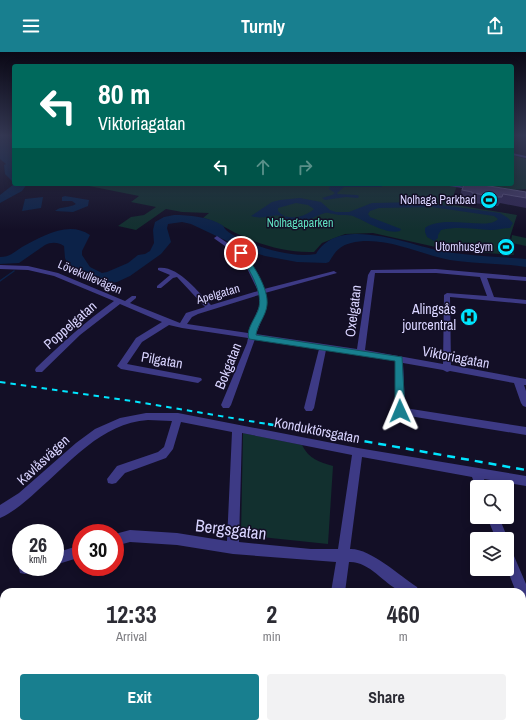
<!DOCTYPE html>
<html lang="en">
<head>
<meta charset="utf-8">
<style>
  :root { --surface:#fff; --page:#f2f2f3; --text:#2b2b33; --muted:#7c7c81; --accent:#187f8f }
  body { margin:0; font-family:"Archivo Narrow",sans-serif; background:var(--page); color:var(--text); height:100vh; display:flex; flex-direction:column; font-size:15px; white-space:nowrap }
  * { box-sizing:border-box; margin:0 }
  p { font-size:13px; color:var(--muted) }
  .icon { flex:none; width:22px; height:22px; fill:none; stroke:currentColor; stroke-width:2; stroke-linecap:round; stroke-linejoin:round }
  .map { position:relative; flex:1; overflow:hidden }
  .panel { position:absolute; left:0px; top:536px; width:526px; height:140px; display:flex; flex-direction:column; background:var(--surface); border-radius:12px 12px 0 0; box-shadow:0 2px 10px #0003 }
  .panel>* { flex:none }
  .banner { position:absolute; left:12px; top:12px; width:502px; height:122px; border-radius:4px; box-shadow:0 2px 10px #0003; background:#00695c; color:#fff; overflow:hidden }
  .tools { position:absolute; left:470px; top:428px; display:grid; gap:8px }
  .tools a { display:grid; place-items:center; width:44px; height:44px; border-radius:4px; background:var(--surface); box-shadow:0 2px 10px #0003; font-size:20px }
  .speed { position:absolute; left:12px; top:472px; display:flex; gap:8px; font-size:20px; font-weight:700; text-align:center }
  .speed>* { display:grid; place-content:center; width:52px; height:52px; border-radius:50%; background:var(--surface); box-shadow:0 2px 10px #0003; line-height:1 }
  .speed small { font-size:10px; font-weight:400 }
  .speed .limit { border:6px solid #d22; background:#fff; color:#111 }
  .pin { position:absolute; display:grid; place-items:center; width:34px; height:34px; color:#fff; margin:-17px; border:2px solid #fff; border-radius:50%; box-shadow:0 1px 4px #0007 }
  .me { position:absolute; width:44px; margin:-22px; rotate:359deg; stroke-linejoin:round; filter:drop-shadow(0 0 3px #0008) }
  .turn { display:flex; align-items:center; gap:14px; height:84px; padding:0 20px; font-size:18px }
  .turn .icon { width:52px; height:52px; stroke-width:2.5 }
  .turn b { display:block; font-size:28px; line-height:34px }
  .lanes { display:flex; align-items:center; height:38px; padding:0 20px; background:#0003; justify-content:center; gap:20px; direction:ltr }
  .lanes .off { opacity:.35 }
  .eta { display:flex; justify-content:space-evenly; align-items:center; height:68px; text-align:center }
  .eta b { font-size:24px; font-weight:700; line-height:28px }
  .action { display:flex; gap:8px; margin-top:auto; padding:8px 20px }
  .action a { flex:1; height:46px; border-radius:4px; background:var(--accent); color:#fff; font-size:16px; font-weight:700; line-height:46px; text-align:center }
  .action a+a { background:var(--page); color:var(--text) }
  header { display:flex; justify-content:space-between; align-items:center; height:52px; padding:0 20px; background:var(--accent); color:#fff; font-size:18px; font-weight:700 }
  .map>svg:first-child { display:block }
  .green { fill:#12302f }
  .water { fill:#0c2248; fill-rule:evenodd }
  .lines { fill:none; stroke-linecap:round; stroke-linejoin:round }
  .stream { stroke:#0c2248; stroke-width:1.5 }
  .minor { fill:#3d3a85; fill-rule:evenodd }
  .rail-far1 { stroke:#00e5ff; stroke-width:2; stroke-dasharray:5.5 5; stroke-linecap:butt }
  .rail { stroke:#00e5ff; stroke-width:2.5; stroke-dasharray:8 6; stroke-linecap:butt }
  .wall { fill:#312854 }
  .building { fill:#433a66; stroke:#5a527e }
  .route { fill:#187f8f; stroke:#10535d }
  .labels { text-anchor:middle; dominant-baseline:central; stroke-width:3; stroke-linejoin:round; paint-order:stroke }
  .far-poi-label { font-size:12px; fill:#d9d4ff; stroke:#130f26; text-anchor:end }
  .far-park-label { font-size:12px; fill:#5fe0c0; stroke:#130f26 }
  .far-street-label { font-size:12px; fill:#d9d4ff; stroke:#130f26 }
  .poi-label { font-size:14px; fill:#d9d4ff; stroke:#130f26; text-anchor:end }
  .street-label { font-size:14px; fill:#d9d4ff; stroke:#130f26 }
  .near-street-label { font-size:17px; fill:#d9d4ff; stroke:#130f26 }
</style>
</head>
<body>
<header><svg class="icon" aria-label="menu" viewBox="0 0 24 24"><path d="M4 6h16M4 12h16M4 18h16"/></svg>Turnly<svg class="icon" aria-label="share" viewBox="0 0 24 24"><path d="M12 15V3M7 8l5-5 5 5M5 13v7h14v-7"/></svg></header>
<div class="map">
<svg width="526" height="676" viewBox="0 0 526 676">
  <rect width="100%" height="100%" fill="#130f26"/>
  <!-- green -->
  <g class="green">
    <path d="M 512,103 L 526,107 L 526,137 L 498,139 L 457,134 L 450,152 L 517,163 L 510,185 L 511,189 L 512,183 L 526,186 L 526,194 L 512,191 L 514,203 L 449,198 L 373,181 L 345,182 L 322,191 L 314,200 C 288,201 263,194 240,183 C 227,177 216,169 203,166 L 209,161 L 182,160 L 166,157 L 136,178 L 118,174 L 131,165 L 144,163 L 156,155 L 131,150 L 139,144 L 79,132 L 512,132 Z"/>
    <path d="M 243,381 L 302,393 C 309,407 319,410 333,414 L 328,492 L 241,483 Z"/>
    <path d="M 118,672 L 239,672 L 238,676 L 117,676 Z"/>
  </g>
  <!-- water -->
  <g class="water">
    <path d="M 0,83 L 14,83 L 14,131 L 5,122 L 4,113 L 6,112 L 0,107 Z"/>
    <path d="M 14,132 L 27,132 L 22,139 L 0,151 L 0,143 Z"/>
    <path d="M 342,132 L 382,132 L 382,135 L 344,135 L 337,141 L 338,142 L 357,143 L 359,144 L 358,146 L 346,145 L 325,148 L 322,146 L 332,143 L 335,141 L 329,137 L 330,134 Z"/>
    <path d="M 65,144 L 89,148 L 88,154 L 73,160 L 55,159 C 60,154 70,156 76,152 L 72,149 L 62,149 L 62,145 Z"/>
    <path d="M 43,145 L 41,156 L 22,159 L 25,147 Z"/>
    <path d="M 300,146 L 321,150 L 330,158 L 336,160 L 349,160 L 372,151 L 420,150 L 500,161 L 508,166 L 513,171 L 510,176 C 504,176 497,178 491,178 C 474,177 457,174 441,178 L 438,183 L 438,186 L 434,189 L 427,185 L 425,180 L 425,176 C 444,162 488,179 498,167 L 494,164 L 432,155 L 379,156 L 370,159 L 368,162 L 370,165 L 401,177 L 400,179 C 387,183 365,169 353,164 C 347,162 340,164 334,162 C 331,162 329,160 325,161 C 310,165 302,177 284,166 L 286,165 C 270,160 266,169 251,164 L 272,150 L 280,148 ZM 296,151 L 308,153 L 314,157 C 305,165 287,170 278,159 L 278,156 Z"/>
    <path d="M 174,163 C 189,163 209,165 222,173 C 224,174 224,176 226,178 C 229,181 235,184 239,186 C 261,196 291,206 316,202 C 340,161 412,195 447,200 C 473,204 500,205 526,207 L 526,215 C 501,211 475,212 450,208 C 418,202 384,183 351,191 C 339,194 335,200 329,210 L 326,211 L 297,210 L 265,204 L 246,198 L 191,172 L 182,170 L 168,172 L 167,176 L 171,190 L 161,202 L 130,224 L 117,230 L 98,233 L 81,225 L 70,218 L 65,206 L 64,194 C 58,190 51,190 45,193 L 19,211 L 0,212 L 0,205 C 10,205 14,200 22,195 C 42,184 69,168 90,183 L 82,199 L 82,203 L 90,215 L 102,221 L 107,220 L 128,211 L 138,203 L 145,202 L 150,199 L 154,191 L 153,178 L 155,170 L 164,165 Z"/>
  </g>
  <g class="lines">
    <!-- stream -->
    <path class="stream" d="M 0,229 L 14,219"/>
    <!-- minor -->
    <g class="minor">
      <path d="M 512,101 L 526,104 L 526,106 L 512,103 Z"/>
      <path d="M 437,132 L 449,132 L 476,137 L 474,138 Z"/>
      <path d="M 217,184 L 247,204 L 264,237 L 334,219 L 337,221 L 265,241 L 267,255 L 256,282 L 357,297 L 368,223 L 371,218 L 436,217 L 526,225 L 526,229 L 487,226 L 494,245 L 526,248 L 526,252 L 450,245 L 451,313 L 526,327 L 526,333 L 524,333 L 526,339 L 526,355 L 523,354 L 521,351 L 514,331 L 450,319 L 447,320 L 443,318 L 403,311 L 405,356 L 526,375 L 526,383 L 397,362 L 395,359 L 395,309 L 326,298 L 314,356 L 312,359 L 306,359 L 304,356 L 319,297 L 255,287 L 231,353 L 229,356 L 223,356 L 221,353 L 247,291 L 248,286 L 182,276 L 169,273 L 142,290 L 127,312 L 201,326 L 202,328 L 198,331 L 121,317 L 117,314 L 136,286 L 162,270 L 120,252 L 80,283 L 42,320 L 36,320 L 35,318 L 36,316 C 61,292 86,269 114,249 L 54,224 L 28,218 L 0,217 L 0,213 L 28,214 L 58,221 L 125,249 L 132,244 L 136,244 L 136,246 L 130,251 L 180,271 L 186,261 L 205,255 L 177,225 L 173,226 L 161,236 L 157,236 L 157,234 L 170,223 L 158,218 L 158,216 C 178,213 198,240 211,253 L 258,239 L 242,206 L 215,187 L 214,186 ZM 375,221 L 436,221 L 480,225 L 487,244 L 447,241 L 444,243 L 443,312 L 365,298 ZM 259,243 L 259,255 L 248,281 L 187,272 L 192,265 L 198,262 Z"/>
      <path d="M 146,361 L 178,361 L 358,396 L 526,424 L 526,434 L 484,427 L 487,435 L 477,435 L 477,438 L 472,425 L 362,405 L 350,497 C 370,496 400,524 417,535 L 419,540 C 413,540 405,542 400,539 C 383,531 369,509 349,510 L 345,540 L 331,540 L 336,510 L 233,502 L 177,493 L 130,490 L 115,494 L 115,482 L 130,478 L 177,481 L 227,489 L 232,380 L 181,370 L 173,397 L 166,406 L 125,421 L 116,431 L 112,432 L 108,431 L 107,427 L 117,414 L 158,400 L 164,395 L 172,369 C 164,369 156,368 148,368 C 101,371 70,411 37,439 C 26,449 14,460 0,466 L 0,453 L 19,441 L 76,391 L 95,377 L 120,366 ZM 242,381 L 352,403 L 338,497 L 311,497 L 239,490 Z"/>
      <path d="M 487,465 L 499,465 L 508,487 L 507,490 L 507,487 L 496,487 Z"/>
      <path d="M 81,493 L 81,505 L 55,513 L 55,501 Z"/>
      <path d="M 507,495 L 511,497 L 526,532 L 526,556 L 522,554 L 522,540 L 516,540 L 507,517 Z"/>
      <path d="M 20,511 L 21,515 L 34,515 L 33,520 L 25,522 L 20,521 L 19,516 Z"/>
      <path d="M 4,563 L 4,578 L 0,580 L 0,565 Z"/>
      <path d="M 522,615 L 526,617 L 526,634 L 522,632 Z"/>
      <path d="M 40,672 L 56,672 L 55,676 L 39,676 Z"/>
      <path d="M 315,672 L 331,672 L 330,676 L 314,676 Z"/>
    </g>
    <!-- rail-far1 -->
    <path class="rail-far1" d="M 0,330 L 132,349 L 273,373"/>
    <!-- rail -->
    <path class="rail" d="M 268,372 L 526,418"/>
  </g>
  <!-- wall -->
  <path class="wall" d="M 463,132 L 526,140 L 526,156 L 500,151 L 498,154 L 494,154 L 468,150 L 469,149 L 459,147 Z"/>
  <!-- building -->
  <path class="building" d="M 464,132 L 477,132 L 526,140 L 526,146 L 503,142 L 502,145 L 498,145 L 472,141 L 472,140 L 462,138 Z"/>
  <!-- sky -->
  <linearGradient id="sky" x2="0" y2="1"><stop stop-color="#0a0815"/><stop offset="0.47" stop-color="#333752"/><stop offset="1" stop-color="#333752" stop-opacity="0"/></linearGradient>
  <rect width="526" height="178" fill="url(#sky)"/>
  <!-- route -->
  <path class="route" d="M 239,200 L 243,200 C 253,212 269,237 267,253 C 266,264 257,273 256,283 L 402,305 L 405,359 L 403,361 L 397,361 L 395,359 L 395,309 L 249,287 C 245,277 257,265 259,255 C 263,239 247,213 238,201 Z"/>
  <!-- icons -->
  <defs>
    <symbol id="stadium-disc" viewBox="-11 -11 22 22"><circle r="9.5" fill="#00e5ff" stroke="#130f26"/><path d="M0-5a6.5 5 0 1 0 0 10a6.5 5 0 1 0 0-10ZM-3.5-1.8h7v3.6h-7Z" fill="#111"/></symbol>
    <symbol id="hospital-disc" viewBox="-11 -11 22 22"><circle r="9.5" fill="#00e5ff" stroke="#130f26"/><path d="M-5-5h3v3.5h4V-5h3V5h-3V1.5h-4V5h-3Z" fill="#111"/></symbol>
  </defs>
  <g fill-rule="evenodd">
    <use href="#stadium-disc" x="479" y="138" width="20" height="20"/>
    <use href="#stadium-disc" x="496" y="185" width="20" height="20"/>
    <use href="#hospital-disc" x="459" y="255" width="20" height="20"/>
  </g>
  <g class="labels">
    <!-- far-poi labels -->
    <g class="far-poi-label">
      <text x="476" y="148">Nolhaga Parkbad</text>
      <text x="493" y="195">Utomhusgym</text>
    </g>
    <!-- far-park labels -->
    <g class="far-park-label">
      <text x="300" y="171">Nolhagaparken</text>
    </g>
    <!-- far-street labels -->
    <g class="far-street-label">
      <text transform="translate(90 225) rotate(23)">Lövekullevägen</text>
      <text transform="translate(218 242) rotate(-16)">Apelgatan</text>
    </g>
    <!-- poi labels -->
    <g class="poi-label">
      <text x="456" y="257">Alingsås<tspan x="456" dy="16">jourcentral</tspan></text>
    </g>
    <!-- street labels -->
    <g class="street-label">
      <text transform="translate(353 259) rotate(-83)">Oxelgatan</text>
      <text transform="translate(70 273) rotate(-41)">Poppelgatan</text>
      <text transform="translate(456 305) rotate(11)">Viktoriagatan</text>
      <text transform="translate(162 308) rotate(10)">Pilgatan</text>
      <text transform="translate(228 314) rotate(-68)">Bokgatan</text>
      <text transform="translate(317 378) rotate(11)">Konduktörsgatan</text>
      <text transform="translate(43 408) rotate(-43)">Kavlåsvägen</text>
    </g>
    <!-- near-street labels -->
    <g class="near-street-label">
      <text transform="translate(231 477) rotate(7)">Bergsgatan</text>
    </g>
  </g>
</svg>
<div class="tools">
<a><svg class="icon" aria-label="search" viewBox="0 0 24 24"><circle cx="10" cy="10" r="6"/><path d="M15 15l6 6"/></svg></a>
<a><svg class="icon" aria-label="layers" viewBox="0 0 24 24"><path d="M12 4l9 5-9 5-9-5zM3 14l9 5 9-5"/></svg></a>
</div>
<div class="speed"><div>26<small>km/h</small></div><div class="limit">30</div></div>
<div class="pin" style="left:241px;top:201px;background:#d93025"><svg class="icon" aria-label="arrive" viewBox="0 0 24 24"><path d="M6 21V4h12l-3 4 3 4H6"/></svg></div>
<svg class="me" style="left:400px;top:359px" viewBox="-20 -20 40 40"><path d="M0-17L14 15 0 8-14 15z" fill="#187f8f" stroke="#fff" stroke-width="4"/></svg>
<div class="banner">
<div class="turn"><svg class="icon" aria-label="left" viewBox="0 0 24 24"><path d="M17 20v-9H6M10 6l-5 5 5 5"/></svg><div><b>80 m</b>Viktoriagatan</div></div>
<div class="lanes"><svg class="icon" aria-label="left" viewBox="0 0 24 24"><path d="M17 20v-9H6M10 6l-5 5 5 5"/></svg><svg class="icon off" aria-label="ahead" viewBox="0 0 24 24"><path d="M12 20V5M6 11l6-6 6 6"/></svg><svg class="icon off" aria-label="right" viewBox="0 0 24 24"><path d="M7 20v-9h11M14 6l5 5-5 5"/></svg></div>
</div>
<section class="panel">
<div class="eta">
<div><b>12:33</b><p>Arrival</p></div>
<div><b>2</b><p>min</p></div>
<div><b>460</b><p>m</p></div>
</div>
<div class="action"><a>Exit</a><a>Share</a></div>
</section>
</div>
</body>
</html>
